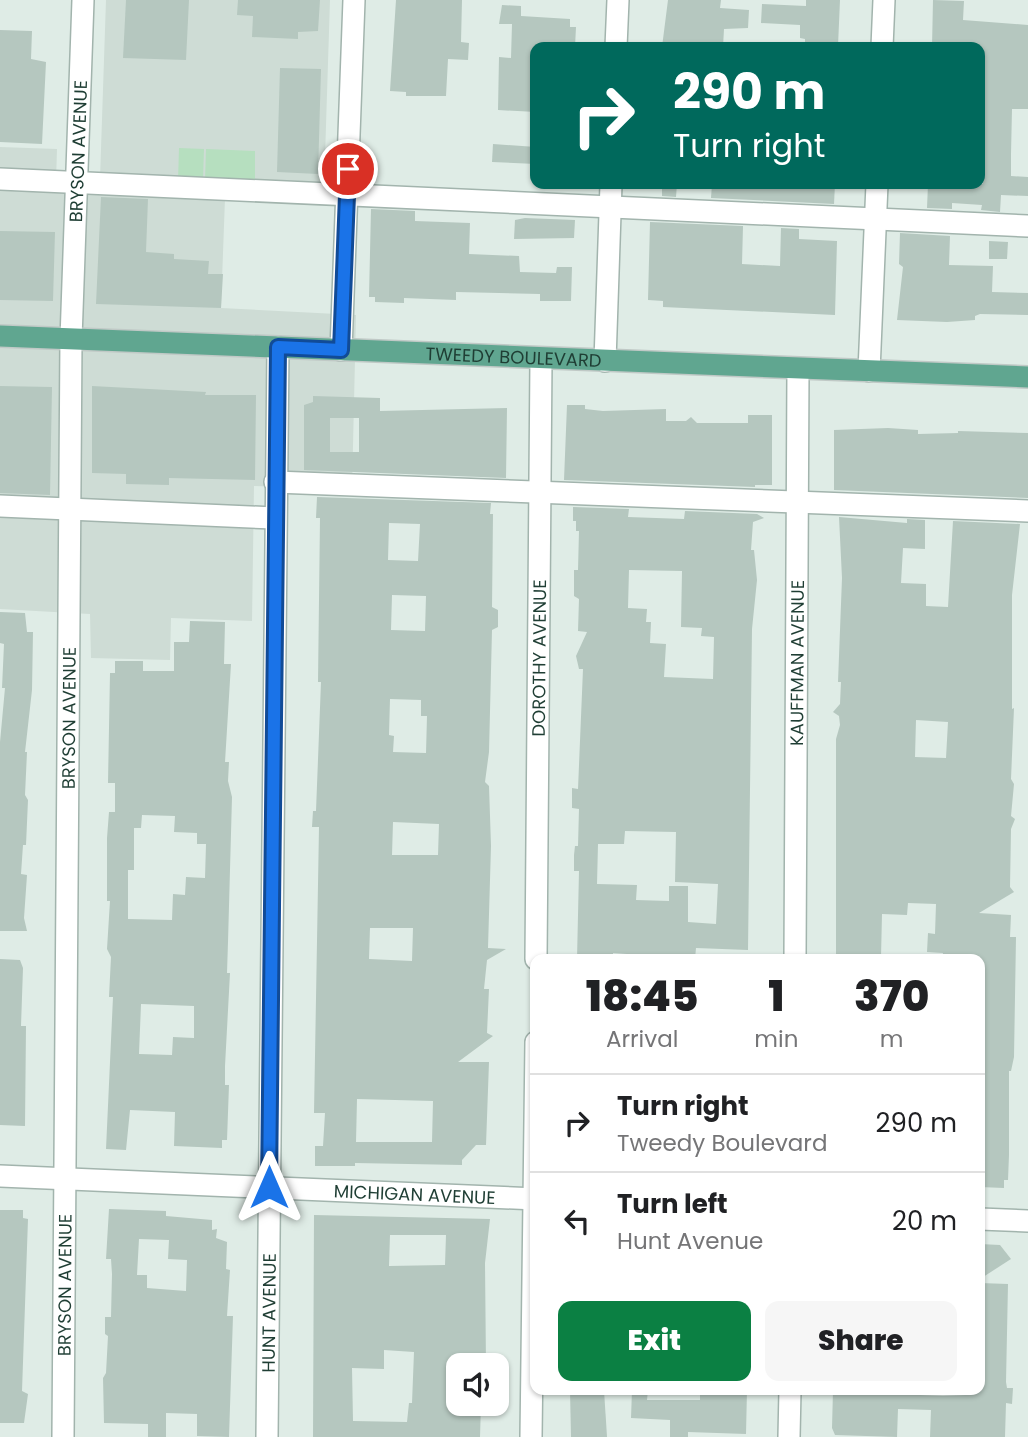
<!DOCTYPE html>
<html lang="en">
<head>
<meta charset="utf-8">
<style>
  :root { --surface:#fff; --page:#f6f6f6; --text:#202124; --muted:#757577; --line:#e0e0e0; --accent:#0b8043 }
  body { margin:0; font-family:Poppins,sans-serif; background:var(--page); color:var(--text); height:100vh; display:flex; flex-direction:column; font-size:26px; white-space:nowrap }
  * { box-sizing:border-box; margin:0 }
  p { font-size:23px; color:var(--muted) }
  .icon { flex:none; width:38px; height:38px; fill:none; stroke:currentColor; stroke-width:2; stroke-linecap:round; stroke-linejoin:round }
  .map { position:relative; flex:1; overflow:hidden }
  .details { position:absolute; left:530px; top:954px; width:455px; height:441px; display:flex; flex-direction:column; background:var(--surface); border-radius:14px; box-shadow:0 2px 5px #0004 }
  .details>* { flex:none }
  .hud { position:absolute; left:530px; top:42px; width:455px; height:147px; border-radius:14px; box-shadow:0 2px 5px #0004; background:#00695c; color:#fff; overflow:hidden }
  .fabs { position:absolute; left:446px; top:1353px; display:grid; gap:14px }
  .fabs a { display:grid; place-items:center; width:63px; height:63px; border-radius:14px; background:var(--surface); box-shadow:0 2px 5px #0004; font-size:35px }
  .pin { position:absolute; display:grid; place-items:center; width:60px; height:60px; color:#fff; margin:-30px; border:4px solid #fff; border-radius:50%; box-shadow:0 2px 7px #0007 }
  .me { position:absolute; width:77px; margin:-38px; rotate:0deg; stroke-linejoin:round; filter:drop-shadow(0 0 5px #0008) }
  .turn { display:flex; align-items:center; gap:24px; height:147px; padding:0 28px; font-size:32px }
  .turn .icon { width:91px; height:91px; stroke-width:2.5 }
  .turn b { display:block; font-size:49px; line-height:60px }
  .eta { display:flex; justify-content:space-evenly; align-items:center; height:119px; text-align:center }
  .eta b { font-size:42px; font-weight:800; line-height:49px }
  .cta { display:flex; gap:14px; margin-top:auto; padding:14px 28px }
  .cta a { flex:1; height:80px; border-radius:14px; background:var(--accent); color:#fff; font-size:28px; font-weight:800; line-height:80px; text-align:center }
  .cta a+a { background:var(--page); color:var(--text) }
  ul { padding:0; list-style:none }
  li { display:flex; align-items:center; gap:21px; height:98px; padding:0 28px; border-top:2px solid var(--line) }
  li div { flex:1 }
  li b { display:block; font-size:26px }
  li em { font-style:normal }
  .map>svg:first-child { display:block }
  .built { fill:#cedcd5 }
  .green { fill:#b6dfbf }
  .building { fill:#b5c7bf; fill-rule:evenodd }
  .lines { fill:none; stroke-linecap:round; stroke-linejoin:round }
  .minor-casing { stroke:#a2b4ad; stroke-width:24 }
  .major-casing { stroke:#c0c9c6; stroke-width:24 }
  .minor { stroke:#fff; stroke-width:21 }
  .major { stroke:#60a690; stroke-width:21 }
  .route-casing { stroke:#114b97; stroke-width:18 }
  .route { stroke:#1a73e8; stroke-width:12 }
  .labels { text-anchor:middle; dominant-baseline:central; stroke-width:5; stroke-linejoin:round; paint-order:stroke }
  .street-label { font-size:18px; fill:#1f3e34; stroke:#f0f8f4 }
</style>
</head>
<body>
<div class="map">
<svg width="1028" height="1437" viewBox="0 0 1028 1437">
  <rect width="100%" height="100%" fill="#dfece6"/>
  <!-- built -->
  <g class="built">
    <path d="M 106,0 L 330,0 L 324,188 L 100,179 Z"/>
    <path d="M 0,147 L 57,149 L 56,182 L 225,198 L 221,308 L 356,315 L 352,489 L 254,486 L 252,621 L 171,618 L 170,660 L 91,658 L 90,614 L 0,609 Z"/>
  </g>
  <!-- green -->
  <g class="green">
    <path d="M 179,148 L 204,149 L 203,180 L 178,180 Z"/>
    <path d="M 206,149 L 255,151 L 255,181 L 205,180 Z"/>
  </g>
  <!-- building -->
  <g class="building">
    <path d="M 126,0 L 189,0 L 186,60 L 123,58 Z"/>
    <path d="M 238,0 L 320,0 L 318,31 L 298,32 L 298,39 L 252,37 L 253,16 L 237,15 Z"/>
    <path d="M 396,0 L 462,0 L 461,42 L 469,43 L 468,60 L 448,59 L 446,96 L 406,96 L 406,92 L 390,91 Z"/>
    <path d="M 668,0 L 721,0 L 720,8 L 749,10 L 748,28 L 724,29 L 723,47 L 662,47 Z"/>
    <path d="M 806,0 L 840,0 L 838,46 L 805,45 L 805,39 L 800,38 L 800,25 L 761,23 L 762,4 L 806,6 Z"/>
    <path d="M 933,0 L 964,1 L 963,20 L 1028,25 L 1028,109 L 1012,109 L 1011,154 L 1011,176 L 1028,177 L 1028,196 L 1001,195 L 1000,212 L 981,210 L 982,205 L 952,203 L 952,209 L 927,208 L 928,184 L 983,184 L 985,128 L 980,128 L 980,108 L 984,108 L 985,63 L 980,63 L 980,47 L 932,47 Z"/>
    <path d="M 502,5 L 521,6 L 521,16 L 570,19 L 570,27 L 576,27 L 575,47 L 536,47 L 536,112 L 498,110 L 499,57 L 511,58 L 512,24 L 499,24 Z"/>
    <path d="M 0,30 L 32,31 L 31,59 L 46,62 L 42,144 L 0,142 Z"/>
    <path d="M 280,68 L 321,69 L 318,174 L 277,172 Z"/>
    <path d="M 493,144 L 536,147 L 536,164 L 492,162 Z"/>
    <path d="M 662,184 L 677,184 L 676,197 L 662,196 Z"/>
    <path d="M 712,184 L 835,184 L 834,204 L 711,198 Z"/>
    <path d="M 101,197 L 148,199 L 146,252 L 174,254 L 174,259 L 209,261 L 208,274 L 223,274 L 221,308 L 96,304 Z"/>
    <path d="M 371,209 L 415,211 L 415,221 L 470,223 L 469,254 L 519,256 L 520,272 L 556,273 L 557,267 L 572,267 L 571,301 L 540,301 L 540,294 L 456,292 L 456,300 L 404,298 L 404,303 L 375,302 L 375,297 L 369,297 Z"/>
    <path d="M 525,218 L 575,220 L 574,238 L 514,239 L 515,220 Z"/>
    <path d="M 650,222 L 743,226 L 742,264 L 780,266 L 781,228 L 799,229 L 799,239 L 837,241 L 835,315 L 663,307 L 663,301 L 648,300 Z"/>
    <path d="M 0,231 L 55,232 L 53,301 L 0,300 Z"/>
    <path d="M 900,233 L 950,236 L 949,265 L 993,266 L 992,292 L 1028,293 L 1028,315 L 980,314 L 975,316 L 975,320 L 947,322 L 897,320 L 903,267 L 899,264 Z"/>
    <path d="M 989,241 L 1008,242 L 1007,259 L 989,259 Z"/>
    <path d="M 0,386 L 52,387 L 50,495 L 0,493 Z"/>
    <path d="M 92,386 L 206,392 L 205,395 L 256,395 L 255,480 L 169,478 L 169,485 L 126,484 L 126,474 L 92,473 Z"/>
    <path d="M 313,396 L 380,398 L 380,411 L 507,408 L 506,478 L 304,470 L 304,405 L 313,402 ZM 330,418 L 359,418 L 359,452 L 330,452 Z"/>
    <path d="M 567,405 L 585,405 L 585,409 L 603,411 L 666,409 L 666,421 L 686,421 L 691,417 L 697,423 L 748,423 L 748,415 L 772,415 L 772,485 L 755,485 L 755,487 L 564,480 Z"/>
    <path d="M 888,428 L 918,430 L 918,434 L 958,433 L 958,431 L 1028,433 L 1028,498 L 834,490 L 834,430 Z"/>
    <path d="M 317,497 L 491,503 L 490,514 L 493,514 L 492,607 L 498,610 L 498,627 L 492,630 L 489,752 L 485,782 L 489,786 L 491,846 L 488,948 L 506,949 L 487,960 L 484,989 L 489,989 L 487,1033 L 493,1036 L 458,1062 L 489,1062 L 486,1145 L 476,1145 L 462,1160 L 462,1165 L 355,1163 L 355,1166 L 315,1166 L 315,1146 L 323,1146 L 325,1113 L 314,1113 L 319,827 L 312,827 L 313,811 L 316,811 L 321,682 L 318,682 L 320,518 L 316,518 ZM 389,523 L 420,524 L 418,561 L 388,560 ZM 392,595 L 426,596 L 425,631 L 391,630 ZM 390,699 L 421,700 L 421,716 L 427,716 L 426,753 L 393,752 L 394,736 L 389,735 ZM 393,822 L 439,824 L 438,855 L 392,855 ZM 370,928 L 413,928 L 412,961 L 369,959 ZM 357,1099 L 433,1101 L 432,1142 L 356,1142 Z"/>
    <path d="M 573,507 L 629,509 L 628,517 L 684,519 L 685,511 L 757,514 L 764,518 L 753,522 L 751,550 L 754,550 L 757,580 L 752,629 L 748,950 L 696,948 L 695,959 L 613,953 L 613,959 L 577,959 L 579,871 L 574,871 L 574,855 L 575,846 L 578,846 L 579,809 L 572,808 L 572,788 L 578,789 L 583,669 L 579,669 L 576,656 L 587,632 L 578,631 L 579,599 L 574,596 L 574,570 L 578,570 L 579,531 L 576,531 L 576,521 L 573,521 ZM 629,570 L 682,571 L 681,627 L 702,628 L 701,636 L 714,637 L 713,679 L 664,677 L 666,644 L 650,643 L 651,622 L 646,622 L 647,609 L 628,608 ZM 625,831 L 676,832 L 675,882 L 718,884 L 716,924 L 688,922 L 688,886 L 669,886 L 669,901 L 636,900 L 637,885 L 597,884 L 598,844 L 624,844 Z"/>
    <path d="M 839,517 L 907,523 L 907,519 L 925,520 L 925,549 L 903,548 L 901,583 L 926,584 L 926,606 L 948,607 L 953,521 L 1020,524 L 1012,595 L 1012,709 L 1014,708 L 1011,779 L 1014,784 L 1011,816 L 1015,819 L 1011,829 L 1010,887 L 1014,892 L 979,913 L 1011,915 L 1010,937 L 1016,937 L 1014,1057 L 1011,1071 L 1009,1071 L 1009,1155 L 1008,1180 L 1004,1180 L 1004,1188 L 980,1187 L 980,959 L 942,959 L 943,953 L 927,952 L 928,933 L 935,934 L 936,904 L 908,903 L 907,915 L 882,914 L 881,957 L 836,954 L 836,739 L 840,725 L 839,716 L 833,712 L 840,704 L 841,682 L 838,682 L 842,578 ZM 916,720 L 948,722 L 946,758 L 915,757 Z"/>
    <path d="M 0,612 L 25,613 L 27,632 L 33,632 L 32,690 L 25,752 L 27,752 L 25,795 L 28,800 L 26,845 L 23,845 L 21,874 L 27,875 L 24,918 L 27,931 L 0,931 L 0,742 L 5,688 L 2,688 L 4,644 L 0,643 Z"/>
    <path d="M 190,621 L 225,622 L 224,664 L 231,664 L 225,762 L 229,762 L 228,781 L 232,797 L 228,942 L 227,973 L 230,973 L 225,1066 L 225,1085 L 229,1085 L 227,1140 L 222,1140 L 222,1148 L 174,1146 L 175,1112 L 130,1110 L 126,1150 L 106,1149 L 113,997 L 109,997 L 111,957 L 107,949 L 110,901 L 107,901 L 107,838 L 109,812 L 115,812 L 115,783 L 108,783 L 110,673 L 115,673 L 115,661 L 143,661 L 143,671 L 174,671 L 174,642 L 189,642 ZM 142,815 L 175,816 L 174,832 L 197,833 L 197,844 L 206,844 L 205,878 L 186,877 L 185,895 L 173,894 L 172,920 L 128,919 L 128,870 L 134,870 L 134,828 L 141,828 ZM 141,1004 L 194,1006 L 194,1038 L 173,1037 L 172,1055 L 139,1054 Z"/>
    <path d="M 0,959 L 20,960 L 23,968 L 21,1026 L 26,1026 L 25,1126 L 0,1125 Z"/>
    <path d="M 109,1209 L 166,1211 L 166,1216 L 212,1220 L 212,1230 L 217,1229 L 216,1238 L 227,1242 L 226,1269 L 230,1270 L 227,1316 L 233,1316 L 229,1437 L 197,1436 L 197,1414 L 166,1413 L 166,1437 L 148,1437 L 148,1424 L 104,1423 L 103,1378 L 106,1373 L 108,1336 L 105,1334 L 105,1317 L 111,1317 L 112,1274 L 111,1259 L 106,1259 ZM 139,1239 L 169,1240 L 168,1259 L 187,1260 L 186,1291 L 147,1288 L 147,1275 L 137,1275 Z"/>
    <path d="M 0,1210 L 23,1210 L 23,1218 L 28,1219 L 22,1391 L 28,1394 L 24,1423 L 0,1423 Z"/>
    <path d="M 314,1215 L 490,1219 L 485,1263 L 486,1365 L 458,1365 L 458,1404 L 481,1404 L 480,1437 L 313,1437 ZM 390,1235 L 446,1235 L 445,1265 L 389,1266 ZM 384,1350 L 414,1352 L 412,1403 L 409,1403 L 407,1422 L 353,1421 L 352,1368 L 384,1369 Z"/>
    <path d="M 980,1244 L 1000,1245 L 1011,1259 L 980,1279 Z"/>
    <path d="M 980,1283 L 1008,1284 L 1006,1382 L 1007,1388 L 1013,1388 L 1012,1404 L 1006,1403 L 1005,1437 L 930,1437 L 931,1410 L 898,1409 L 897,1437 L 835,1435 L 832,1428 L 833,1390 L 898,1391 L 897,1394 L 943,1396 L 966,1395 L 967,1390 L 980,1390 Z"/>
    <path d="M 570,1390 L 604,1390 L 607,1437 L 571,1437 Z"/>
    <path d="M 632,1390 L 648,1390 L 647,1400 L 700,1400 L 700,1390 L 747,1390 L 746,1434 L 688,1432 L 688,1437 L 670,1437 L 670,1420 L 631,1418 Z"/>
  </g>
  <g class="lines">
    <defs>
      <g id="minor">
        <path d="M 616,47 L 618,0"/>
        <path d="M 882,47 L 884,0"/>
        <path d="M 0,179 L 1028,226"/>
        <path d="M 341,350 L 354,0"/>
        <path d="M 605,361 L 611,184"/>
        <path d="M 869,371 L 877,184"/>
        <path d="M 275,482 L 1028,511"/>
        <path d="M 0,506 L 274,518"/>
        <path id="s1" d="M 536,959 L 541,359"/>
        <path id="s2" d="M 795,959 L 798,369"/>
        <path id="s3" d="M 0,1176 L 536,1199"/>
        <path d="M 980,1219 L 1028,1221"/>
        <path id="s4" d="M 63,1437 L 71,339 L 83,0"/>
        <path id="s5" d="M 267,1437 L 278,347"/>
        <path d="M 531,1437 L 536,1042"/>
        <path d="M 789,1437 L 790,1390"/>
      </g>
      <g id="major">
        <path id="s6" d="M 0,336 L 1028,377"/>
      </g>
    </defs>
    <!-- minor casing -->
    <use href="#minor" class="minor-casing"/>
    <!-- major casing -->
    <use href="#major" class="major-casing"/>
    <!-- minor -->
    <use href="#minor" class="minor"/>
    <!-- major -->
    <use href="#major" class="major"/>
  </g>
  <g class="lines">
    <defs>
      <path id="route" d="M 269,1187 L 278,347 L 341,350 L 348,169"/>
    </defs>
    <!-- route casing -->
    <use href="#route" class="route-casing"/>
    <!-- route -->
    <use href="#route" class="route"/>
  </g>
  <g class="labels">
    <!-- street labels -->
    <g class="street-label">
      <text stroke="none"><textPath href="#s4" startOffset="1286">BRYSON AVENUE</textPath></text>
      <text stroke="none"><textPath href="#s6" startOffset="514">TWEEDY BOULEVARD</textPath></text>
      <text stroke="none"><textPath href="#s1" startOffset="301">DOROTHY AVENUE</textPath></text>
      <text stroke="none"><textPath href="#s2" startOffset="296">KAUFFMAN AVENUE</textPath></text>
      <text stroke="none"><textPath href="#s4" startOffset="719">BRYSON AVENUE</textPath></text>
      <text stroke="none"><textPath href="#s3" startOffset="415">MICHIGAN AVENUE</textPath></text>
      <text stroke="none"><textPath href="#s4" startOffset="152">BRYSON AVENUE</textPath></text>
      <text stroke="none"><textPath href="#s5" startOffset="124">HUNT AVENUE</textPath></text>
    </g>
  </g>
</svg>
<div class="fabs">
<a><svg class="icon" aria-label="sound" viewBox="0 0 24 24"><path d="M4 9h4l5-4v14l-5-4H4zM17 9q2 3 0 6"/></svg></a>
</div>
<div class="pin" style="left:348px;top:169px;background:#d93025"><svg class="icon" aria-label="arrive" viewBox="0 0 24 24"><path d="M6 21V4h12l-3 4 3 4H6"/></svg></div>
<svg class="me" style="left:269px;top:1187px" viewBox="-20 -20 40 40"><path d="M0-17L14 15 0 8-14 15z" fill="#1a73e8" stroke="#fff" stroke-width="4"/></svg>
<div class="hud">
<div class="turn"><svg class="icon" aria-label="right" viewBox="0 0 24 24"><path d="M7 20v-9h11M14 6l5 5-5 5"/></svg><div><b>290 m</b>Turn right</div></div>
</div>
<section class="details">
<div class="eta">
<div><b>18:45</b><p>Arrival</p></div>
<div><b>1</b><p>min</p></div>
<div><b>370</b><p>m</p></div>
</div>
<ul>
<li><svg class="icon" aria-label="right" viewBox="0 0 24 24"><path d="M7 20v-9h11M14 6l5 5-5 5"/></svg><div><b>Turn right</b><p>Tweedy Boulevard</p></div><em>290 m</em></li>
<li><svg class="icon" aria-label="left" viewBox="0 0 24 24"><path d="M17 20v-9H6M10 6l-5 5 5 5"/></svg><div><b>Turn left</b><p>Hunt Avenue</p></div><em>20 m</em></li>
</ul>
<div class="cta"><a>Exit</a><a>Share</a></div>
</section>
</div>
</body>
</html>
